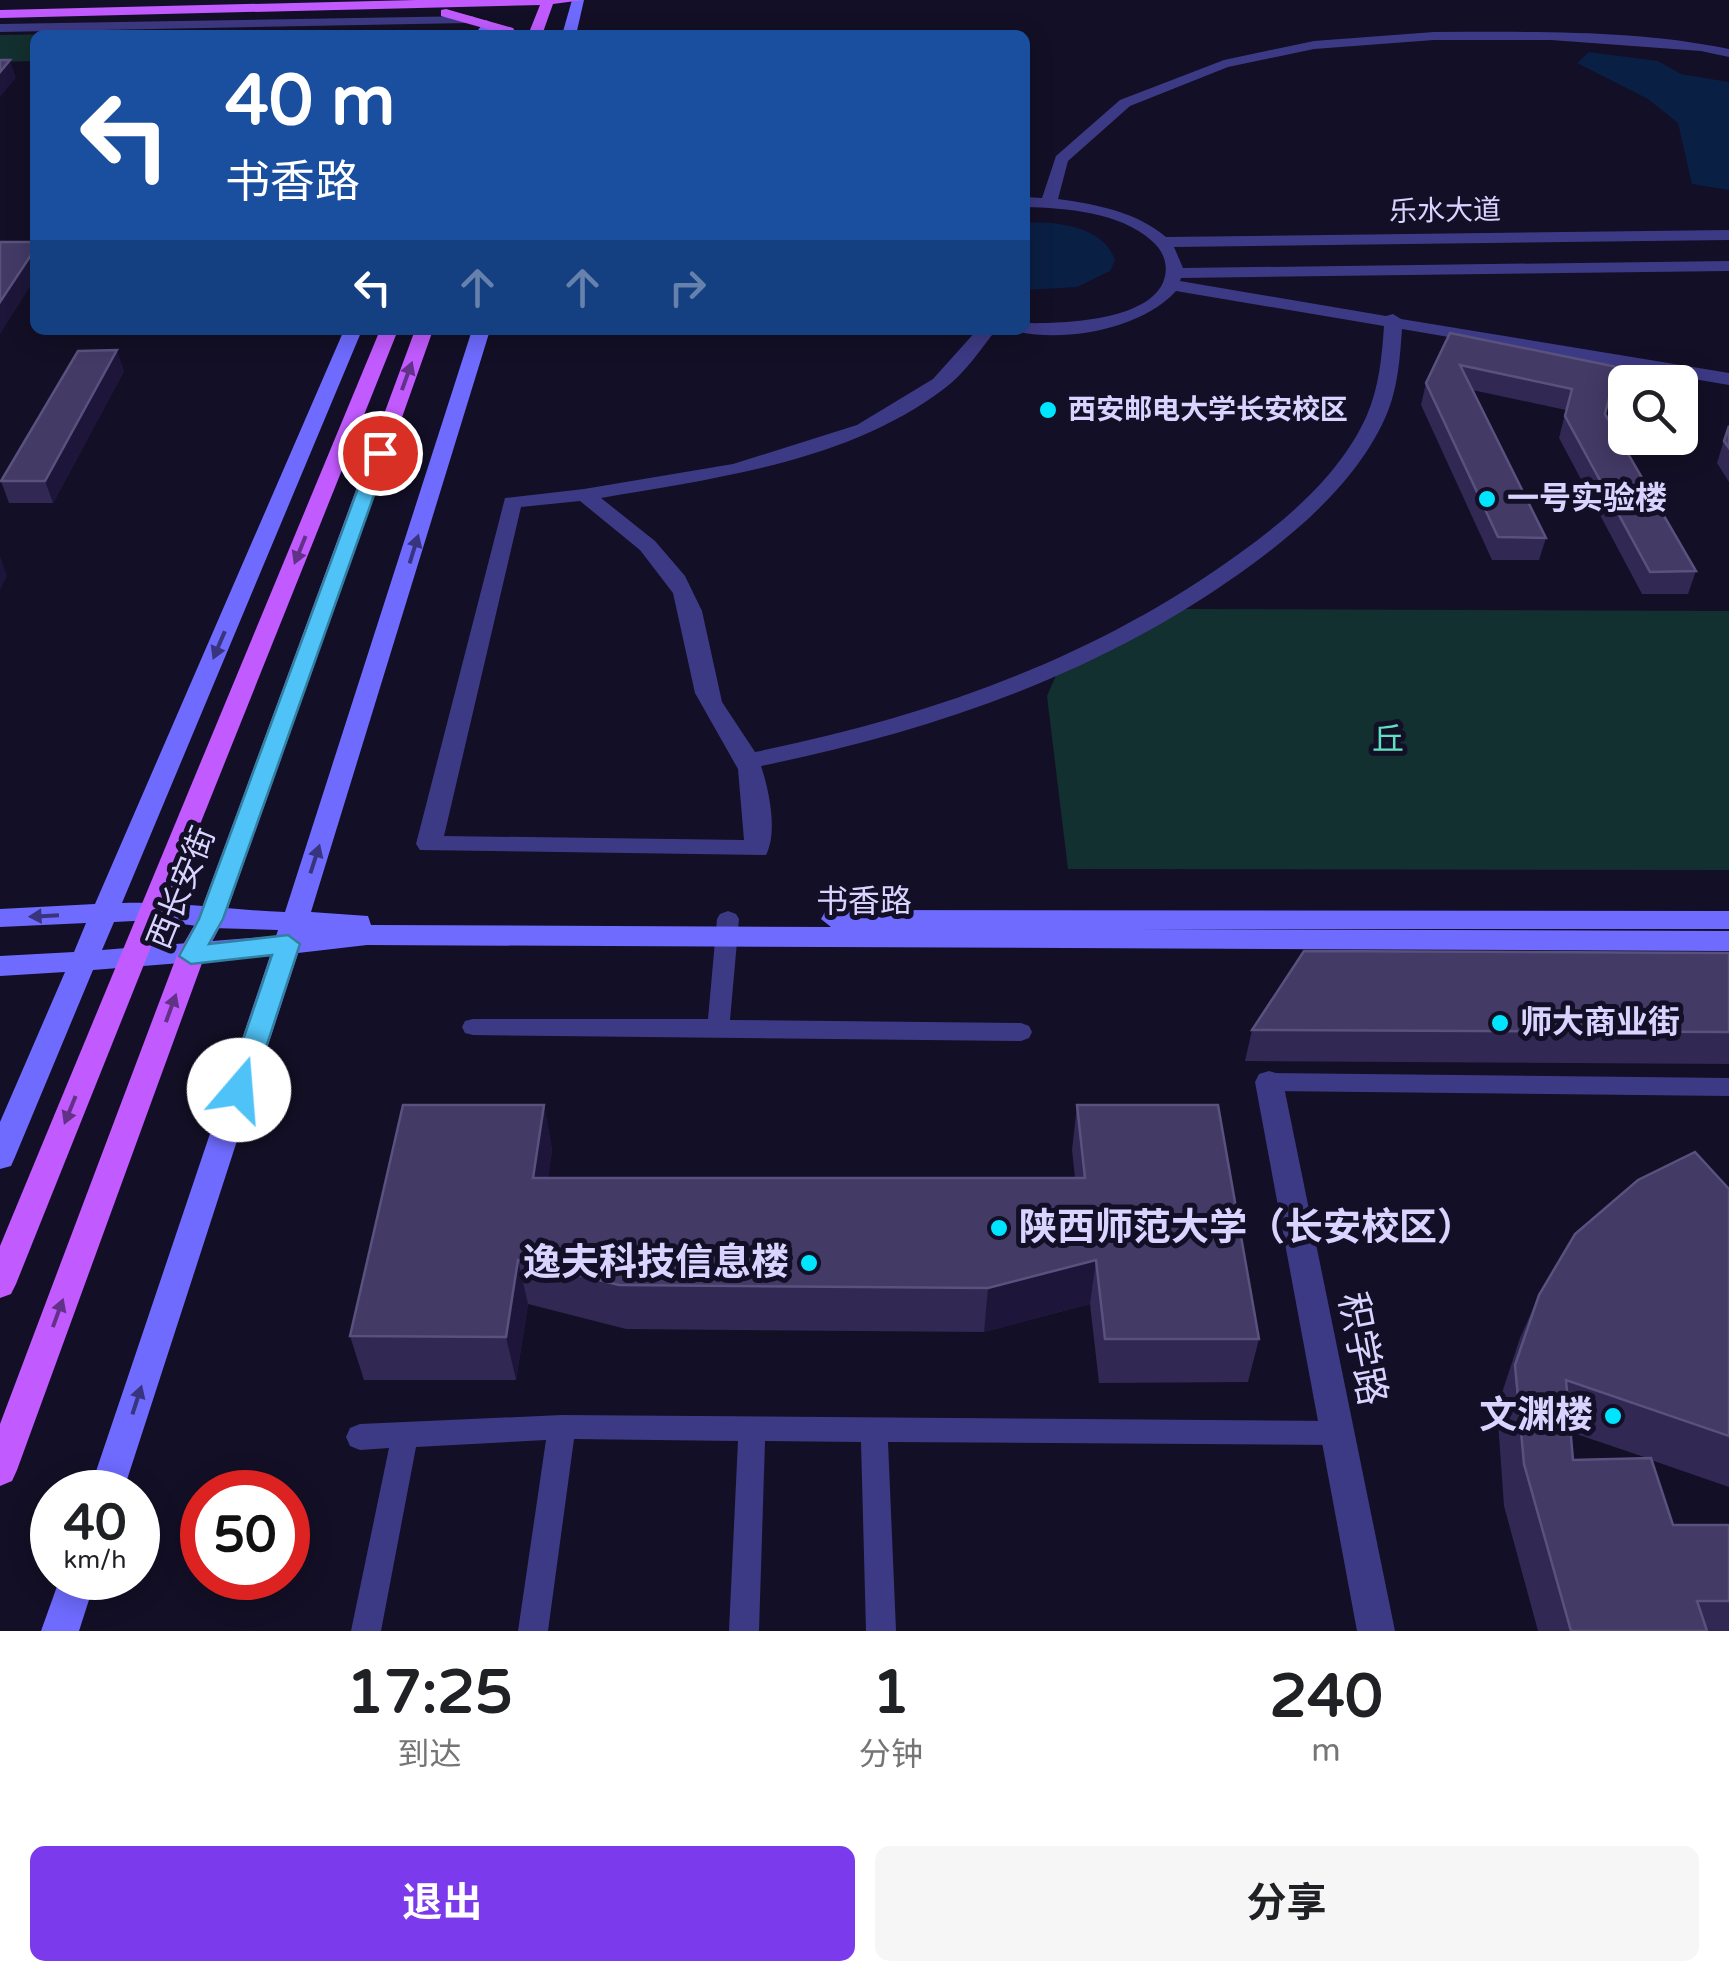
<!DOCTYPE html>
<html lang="zh">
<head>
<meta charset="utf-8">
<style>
  :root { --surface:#fff; --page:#f6f6f6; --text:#202124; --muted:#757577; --accent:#7c3aed }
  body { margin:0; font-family:"Varela Round","Noto Sans SC",sans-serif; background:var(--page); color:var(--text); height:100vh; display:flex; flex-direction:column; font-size:38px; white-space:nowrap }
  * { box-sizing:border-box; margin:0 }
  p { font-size:32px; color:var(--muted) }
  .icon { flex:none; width:55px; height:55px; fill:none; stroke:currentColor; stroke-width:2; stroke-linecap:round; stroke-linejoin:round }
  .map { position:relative; height:1631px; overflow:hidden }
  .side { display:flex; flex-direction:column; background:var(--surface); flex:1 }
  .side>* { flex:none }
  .top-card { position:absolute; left:30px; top:30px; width:1000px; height:305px; border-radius:15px; box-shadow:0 5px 25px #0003; background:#1a4fa0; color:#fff; overflow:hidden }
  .tools { position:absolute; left:1608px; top:365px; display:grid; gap:20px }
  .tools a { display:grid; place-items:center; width:90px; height:90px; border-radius:15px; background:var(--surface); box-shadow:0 5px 25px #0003; font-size:50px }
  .speed { position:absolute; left:30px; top:1470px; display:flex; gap:20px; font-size:50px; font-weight:700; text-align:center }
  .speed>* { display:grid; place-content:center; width:130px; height:130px; border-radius:50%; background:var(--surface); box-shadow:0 5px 25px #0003; line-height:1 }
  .speed small { font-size:25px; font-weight:400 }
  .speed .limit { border:15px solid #d22; background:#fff; color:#111 }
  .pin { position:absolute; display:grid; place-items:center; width:85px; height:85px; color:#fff; margin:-42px; border:5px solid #fff; border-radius:50%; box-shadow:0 2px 10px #0007 }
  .me { position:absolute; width:110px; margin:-55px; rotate:18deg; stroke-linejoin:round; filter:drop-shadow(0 0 8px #0008) }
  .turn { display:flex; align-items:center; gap:35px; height:210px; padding:0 30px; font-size:45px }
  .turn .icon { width:130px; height:130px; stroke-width:2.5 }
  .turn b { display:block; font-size:70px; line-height:85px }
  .lanes { display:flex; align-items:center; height:95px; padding:0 30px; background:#0003; justify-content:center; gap:50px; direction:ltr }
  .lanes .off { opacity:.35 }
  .eta { display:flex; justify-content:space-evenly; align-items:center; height:170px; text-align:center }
  .eta b { font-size:60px; font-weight:700; line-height:70px }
  .primary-button { display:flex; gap:20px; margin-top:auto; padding:20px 30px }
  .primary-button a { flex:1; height:115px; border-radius:15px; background:var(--accent); color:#fff; font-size:40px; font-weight:700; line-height:115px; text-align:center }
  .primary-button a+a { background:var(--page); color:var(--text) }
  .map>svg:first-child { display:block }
  .green { fill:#12302f }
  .water { fill:#0a1f44 }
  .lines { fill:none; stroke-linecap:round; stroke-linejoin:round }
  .lane { fill:#3d3a85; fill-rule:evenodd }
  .street { fill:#3d3a85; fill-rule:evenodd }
  .secondary { fill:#6f6bff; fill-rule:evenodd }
  .primary { fill:#c25bff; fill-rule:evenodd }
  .wall { fill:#312854; fill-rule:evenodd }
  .shaded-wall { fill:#1d163a }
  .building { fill:#433a66; stroke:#5a527e; stroke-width:2.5 }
  .oneway { fill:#623188 }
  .oneway2 { fill:#38347d }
  .route { fill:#4fc3f7; stroke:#337fa1; stroke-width:2.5 }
  .poi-dot { fill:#00e5ff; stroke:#130f26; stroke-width:4 }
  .labels { text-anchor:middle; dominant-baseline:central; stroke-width:10; stroke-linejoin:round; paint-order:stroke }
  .far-street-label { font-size:28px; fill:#d9d4ff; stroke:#130f26 }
  .far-poi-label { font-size:28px; font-weight:bold; fill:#d9d4ff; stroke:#130f26; text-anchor:start }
  .poi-label { font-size:32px; font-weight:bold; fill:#d9d4ff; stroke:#130f26; text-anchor:start }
  .park-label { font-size:32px; fill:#5fe0c0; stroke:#130f26 }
  .street-label { font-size:32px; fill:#d9d4ff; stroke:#130f26 }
  .near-poi-label { font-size:38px; font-weight:bold; fill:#d9d4ff; stroke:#130f26; text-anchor:end }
  .near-street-label { font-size:38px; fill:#d9d4ff; stroke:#130f26 }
</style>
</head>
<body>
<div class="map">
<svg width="1729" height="1631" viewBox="0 0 1729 1631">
  <rect width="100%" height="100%" fill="#130f26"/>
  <!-- green -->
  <g class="green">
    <path d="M 261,31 L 259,35 L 35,35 L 35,61 L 0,62 L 0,35 Z"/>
    <path d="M 1183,609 L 1729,611 L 1729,870 L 1068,869 L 1047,696 L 1058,671 Z"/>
  </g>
  <!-- water -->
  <g class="water">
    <path d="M 1589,52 L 1658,61 L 1681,74 L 1729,82 L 1729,190 L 1692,184 L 1678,123 L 1648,99 L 1577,63 Z"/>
    <path d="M 1025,223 C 1056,221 1103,226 1115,260 L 1110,271 L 1077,287 L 1025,290 Z"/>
  </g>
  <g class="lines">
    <!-- lane -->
    <g class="lane">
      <path d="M 728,911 L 736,914 L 739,919 L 730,1020 L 1021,1023 L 1029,1026 L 1032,1032 L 1029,1038 L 1021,1041 L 473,1035 L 465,1033 L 462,1027 L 465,1021 L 473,1019 L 708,1019 L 717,919 L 720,914 Z"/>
      <path d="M 1269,1073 L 1729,1078 L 1729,1096 L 1269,1091 L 1261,1088 L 1257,1082 L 1261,1076 Z"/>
      <path d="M 562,1415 L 1338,1421 L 1348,1424 L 1352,1433 L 1348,1442 L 1338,1445 L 888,1442 L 896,1631 L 866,1631 L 861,1442 L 765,1441 L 759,1631 L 729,1631 L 738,1441 L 574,1439 L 548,1631 L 518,1631 L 546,1440 L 416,1447 L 381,1631 L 351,1631 L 389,1448 L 360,1450 L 350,1446 L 346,1437 L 350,1428 L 360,1424 Z"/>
    </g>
    <!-- street -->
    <g class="street">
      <path d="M 473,16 L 473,22 L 468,23 L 0,32 L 0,24 Z"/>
      <path d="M 1434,32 C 1531,32 1634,29 1729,49 L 1729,57 L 1701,51 L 1551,40 L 1434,40 L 1314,49 L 1228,67 L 1130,106 L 1068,161 L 1058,199 C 1095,204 1137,212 1166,237 L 1729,230 L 1729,240 L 1174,247 L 1183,268 L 1729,261 L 1729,271 L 1181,278 L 1180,281 L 1386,316 L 1393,314 L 1401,319 L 1729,373 L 1729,385 L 1402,329 C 1400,357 1398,385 1388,411 C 1363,473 1307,524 1254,563 C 1106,672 940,729 761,766 C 769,790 778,832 766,855 L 420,850 L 416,844 L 505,498 L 584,489 L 733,464 L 857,425 L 933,379 L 977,330 L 996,330 C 981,349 964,374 945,388 C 848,462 717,478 601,498 L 655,541 L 685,576 L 702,611 L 722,702 L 755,752 C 931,716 1094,659 1240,553 C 1290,517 1342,472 1367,415 C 1379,387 1382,356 1384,326 L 1176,291 C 1141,329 1068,342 1019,332 L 1025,330 L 1025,323 C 1061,324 1156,321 1165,276 C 1168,263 1162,249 1152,241 C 1120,212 1066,208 1025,207 L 1025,197 L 1042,198 L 1056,156 L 1120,100 L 1224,60 L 1314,41 ZM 580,501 L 640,550 L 673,593 L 695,693 L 738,769 L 744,840 L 444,836 L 521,507 Z"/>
      <path d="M 1269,1071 L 1279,1074 L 1283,1082 L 1395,1631 L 1357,1631 L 1255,1082 L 1259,1074 Z"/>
    </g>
    <!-- secondary -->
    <g class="secondary">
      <path d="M 572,0 L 584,0 L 576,35 L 562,35 Z"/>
      <path d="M 486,20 L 493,24 L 488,35 L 474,35 Z"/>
      <path d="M 344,330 L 362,330 L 122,903 C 175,901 230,910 285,912 L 472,330 L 490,330 L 311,912 L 368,916 L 371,925 L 831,927 L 821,919 L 825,912 L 834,910 L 1729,911 L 1729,929 L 1134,929 L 1729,931 L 1729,951 L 367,945 L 298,953 L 123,1492 L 89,1492 L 270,956 L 93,970 L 15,1157 L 11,1166 L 0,1169 L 0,1122 L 65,972 L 0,976 L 0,956 L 74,952 L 86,923 L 0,927 L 0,909 L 95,904 ZM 154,920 L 211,928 L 278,930 L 276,936 L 102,950 L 114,922 Z"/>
      <path d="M 60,1578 L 96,1578 L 79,1631 L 41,1631 Z"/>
    </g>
    <!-- primary -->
    <g class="primary">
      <path d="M 416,0 L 583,0 L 553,4 L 542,35 L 528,35 L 540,5 L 0,18 L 0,10 Z"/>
      <path d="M 446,9 L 513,28 L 515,31 L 508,35 L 441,16 L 441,10 Z"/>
      <path d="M 380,330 L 398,330 L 16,1284 L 11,1294 L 0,1298 L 0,1246 Z"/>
      <path d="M 415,330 L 433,330 L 224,919 L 205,955 L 17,1470 L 12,1481 L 0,1486 L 0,1424 L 177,955 L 198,919 Z"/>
    </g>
  </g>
  <!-- wall -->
  <g class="wall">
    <path d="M 1450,333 L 1617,367 L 1605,414 L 1696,571 L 1688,594 L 1642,594 L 1559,438 L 1566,410 L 1472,390 L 1546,538 L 1539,560 L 1492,560 L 1421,405 L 1426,383 Z"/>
    <path d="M 124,371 L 53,503 L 9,503 L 1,481 Z"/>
    <path d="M 1729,424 L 1729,482 L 1717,463 Z"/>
    <path d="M 1729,953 L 1729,1064 L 1245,1061 L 1252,1030 Z"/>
    <path d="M 544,1105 L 552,1150 L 548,1178 L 1075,1178 L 1072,1150 L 1077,1105 L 1259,1339 L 1248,1382 L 1099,1383 L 1090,1304 L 984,1332 L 626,1329 L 528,1304 L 516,1380 L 364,1380 L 350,1336 Z"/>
    <path d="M 1729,1189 L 1729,1487 L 1651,1460 L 1673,1525 L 1729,1525 L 1729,1631 L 1538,1631 L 1504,1506 L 1497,1408 L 1520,1338 L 1539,1295 ZM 1571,1432 L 1591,1439 L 1647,1458 L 1573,1460 Z"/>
  </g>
  <!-- shaded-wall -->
  <g class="shaded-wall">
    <path d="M 10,60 L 16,78 L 0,97 L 0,72 Z"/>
    <path d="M 35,249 L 35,279 L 0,334 L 0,302 Z"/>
    <path d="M 117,350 L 124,371 L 53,503 L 45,481 Z"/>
    <path d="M 0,556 L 7,576 L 0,590 Z"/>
    <path d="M 544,1105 L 552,1150 L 542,1223 L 533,1178 Z"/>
    <path d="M 518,1260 L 528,1304 L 516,1380 L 506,1337 Z"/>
    <path d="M 1096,1260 L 1090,1304 L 984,1332 L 988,1288 Z"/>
  </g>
  <!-- building -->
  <g class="building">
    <path d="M 0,60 L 10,60 L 0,72 Z"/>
    <path d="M 0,242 L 35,242 L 35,249 L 0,302 Z"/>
    <path d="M 1450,333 L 1617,367 L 1605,414 L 1696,571 L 1650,572 L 1565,416 L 1572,389 L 1460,365 L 1546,538 L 1498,537 L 1426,383 Z"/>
    <path d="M 117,350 L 45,481 L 1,481 L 78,351 Z"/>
    <path d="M 1729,426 L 1729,448 L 1724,441 Z"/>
    <path d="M 1304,951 L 1729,953 L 1729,1032 L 1252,1030 Z"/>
    <path d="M 403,1105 L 544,1105 L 533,1178 L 1085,1178 L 1077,1105 L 1218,1105 L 1259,1339 L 1105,1339 L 1096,1260 L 988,1288 L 619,1285 L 518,1260 L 506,1337 L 350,1336 Z"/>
    <path d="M 1695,1152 L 1729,1189 L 1729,1436 L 1566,1380 L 1573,1460 L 1651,1458 L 1673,1525 L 1729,1525 L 1729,1601 L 1697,1601 L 1707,1631 L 1571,1631 L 1524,1464 L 1515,1365 L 1539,1295 L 1575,1234 L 1638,1180 Z"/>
  </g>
  <!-- one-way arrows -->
  <defs><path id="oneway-solid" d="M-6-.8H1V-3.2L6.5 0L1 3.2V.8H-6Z" transform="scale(2.5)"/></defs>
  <g class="oneway">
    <use href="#oneway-solid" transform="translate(407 376) rotate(-70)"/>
    <use href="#oneway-solid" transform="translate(300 550) rotate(112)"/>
    <use href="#oneway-solid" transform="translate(171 1008) rotate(-70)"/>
    <use href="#oneway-solid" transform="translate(70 1110) rotate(112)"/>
    <use href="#oneway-solid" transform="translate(58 1313) rotate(-70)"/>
  </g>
  <g class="oneway2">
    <use href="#oneway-solid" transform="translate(414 549) rotate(-73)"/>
    <use href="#oneway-solid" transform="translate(219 645) rotate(113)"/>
    <use href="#oneway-solid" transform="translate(315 859) rotate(-72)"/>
    <use href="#oneway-solid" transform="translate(44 916) rotate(177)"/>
    <use href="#oneway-solid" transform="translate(137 1400) rotate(-72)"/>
  </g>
  <!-- route -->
  <path class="route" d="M 380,448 L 389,453 L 223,919 L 209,944 L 288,935 L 300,944 L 252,1090 L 249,1098 L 239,1101 L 230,1098 L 226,1090 L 272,955 L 191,964 L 179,956 L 199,919 L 371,453 Z"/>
  <!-- markers -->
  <g class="poi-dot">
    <circle cx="1048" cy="410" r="10"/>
    <circle cx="1487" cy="499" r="10"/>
    <circle cx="1500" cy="1023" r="10"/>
    <circle cx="999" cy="1228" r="10"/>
    <circle cx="809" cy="1263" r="10"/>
    <circle cx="1613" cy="1416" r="10"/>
  </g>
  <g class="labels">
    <!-- far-street labels -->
    <g class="far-street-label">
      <text transform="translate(1445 211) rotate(-1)">乐水大道</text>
    </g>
    <!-- far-poi labels -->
    <g class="far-poi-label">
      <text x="1068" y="410">西安邮电大学长安校区</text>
    </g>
    <!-- poi labels -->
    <g class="poi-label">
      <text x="1507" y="499">一号实验楼</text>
      <text x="1520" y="1023">师大商业街</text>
    </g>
    <!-- park labels -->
    <g class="park-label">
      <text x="1388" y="740">丘</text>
    </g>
    <!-- street labels -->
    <g class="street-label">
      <text transform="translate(182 888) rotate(-68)">西长安街</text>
      <text x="864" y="902">书香路</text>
    </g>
    <!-- near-poi labels -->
    <g class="near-poi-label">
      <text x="1019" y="1228" text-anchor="start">陕西师范大学（长安校区）</text>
      <text x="789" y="1263">逸夫科技信息楼</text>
      <text x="1593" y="1416">文渊楼</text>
    </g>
    <!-- near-street labels -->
    <g class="near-street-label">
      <text transform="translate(1362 1349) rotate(79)">积学路</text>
    </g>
  </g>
</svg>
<div class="tools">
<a><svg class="icon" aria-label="search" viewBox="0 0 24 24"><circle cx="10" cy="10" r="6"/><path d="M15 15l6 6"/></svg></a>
</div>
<div class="speed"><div>40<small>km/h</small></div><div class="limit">50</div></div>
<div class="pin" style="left:380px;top:453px;background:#d93025"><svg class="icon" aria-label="arrive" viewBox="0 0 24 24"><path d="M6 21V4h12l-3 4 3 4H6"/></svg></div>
<svg class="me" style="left:239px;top:1090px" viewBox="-20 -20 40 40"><circle r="19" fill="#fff"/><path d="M0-13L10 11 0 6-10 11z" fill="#4fc3f7"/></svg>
<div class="top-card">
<div class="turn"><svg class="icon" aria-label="left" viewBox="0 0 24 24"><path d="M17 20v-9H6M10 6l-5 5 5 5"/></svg><div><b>40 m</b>书香路</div></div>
<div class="lanes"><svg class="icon" aria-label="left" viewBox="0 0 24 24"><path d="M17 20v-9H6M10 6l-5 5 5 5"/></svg><svg class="icon off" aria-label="ahead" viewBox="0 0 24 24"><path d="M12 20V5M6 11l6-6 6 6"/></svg><svg class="icon off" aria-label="ahead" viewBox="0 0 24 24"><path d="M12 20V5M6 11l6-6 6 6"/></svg><svg class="icon off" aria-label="right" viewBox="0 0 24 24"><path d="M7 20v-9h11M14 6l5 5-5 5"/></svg></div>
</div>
</div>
<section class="side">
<div class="eta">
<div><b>17:25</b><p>到达</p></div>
<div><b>1</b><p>分钟</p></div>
<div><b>240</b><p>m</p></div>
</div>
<div class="primary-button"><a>退出</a><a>分享</a></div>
</section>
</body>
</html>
